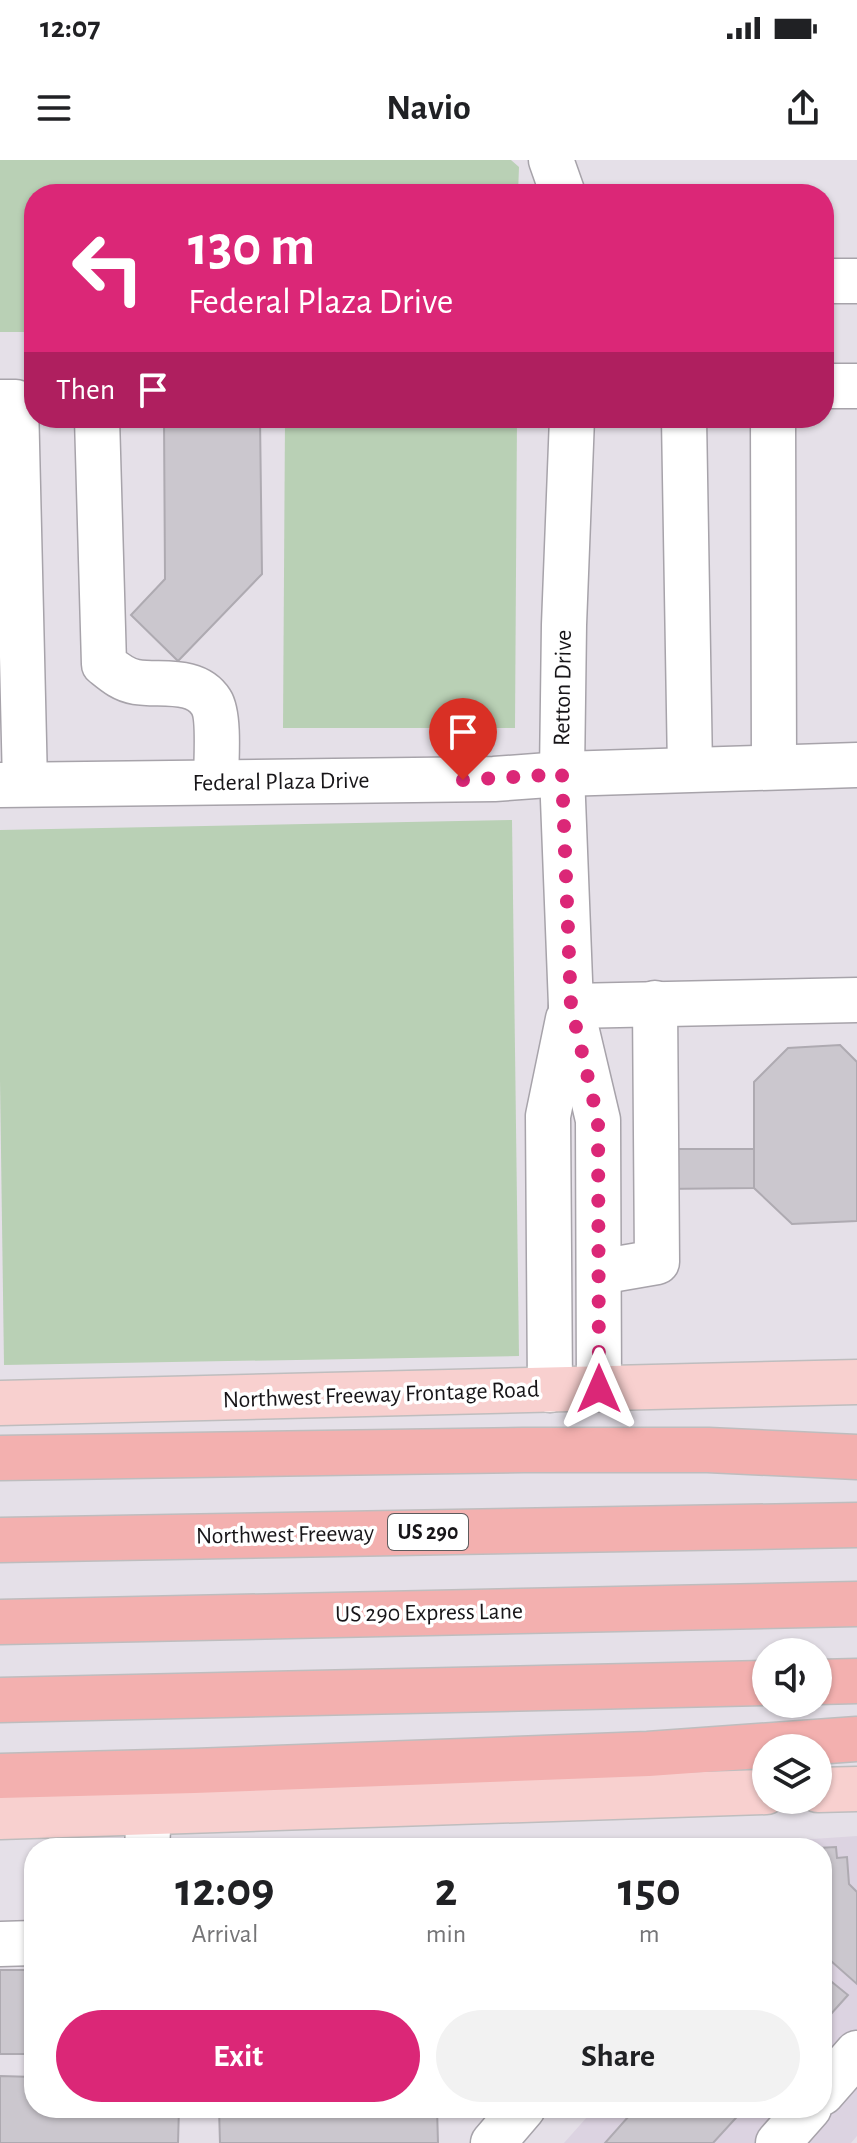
<!DOCTYPE html>
<html lang="en">
<head>
<meta charset="utf-8">
<style>
  :root { --surface:#fff; --page:#f2f2f2; --text:#202124; --muted:#757577; --accent:#db2777 }
  body { margin:0; font-family:"Alegreya Sans",sans-serif; background:var(--page); color:var(--text); height:100vh; display:flex; flex-direction:column; font-size:30px; white-space:nowrap }
  * { box-sizing:border-box; margin:0 }
  p { font-size:26px; color:var(--muted) }
  .icon { flex:none; width:44px; height:44px; fill:none; stroke:currentColor; stroke-width:2; stroke-linecap:round; stroke-linejoin:round }
  .map { position:relative; flex:1; overflow:hidden }
  .side { position:absolute; left:24px; top:1678px; width:808px; height:280px; display:flex; flex-direction:column; background:var(--surface); border-radius:32px; box-shadow:0 2px 6px #0004 }
  .side>* { flex:none }
  .top-card { position:absolute; left:24px; top:24px; width:810px; height:244px; border-radius:32px; box-shadow:0 2px 6px #0004; background:#db2777; color:#fff; overflow:hidden }
  .controls { position:absolute; left:752px; top:1478px; display:grid; gap:16px }
  .controls a { display:grid; place-items:center; width:80px; height:80px; border-radius:50%; background:var(--surface); box-shadow:0 2px 6px #0004; font-size:40px }
  .pin { position:absolute; display:grid; place-items:center; width:68px; height:68px; color:#fff; margin:-82px -34px; border-radius:50% 50% 50% 0; rotate:-45deg; box-shadow:0 0 8px #0007 }
  .pin .icon { rotate:45deg }
  .me { position:absolute; width:88px; margin:-44px; rotate:0deg; stroke-linejoin:round; filter:drop-shadow(0 0 6px #0008) }
  .turn { display:flex; align-items:center; gap:28px; height:168px; padding:0 32px; font-size:36px }
  .turn .icon { width:104px; height:104px; stroke-width:2.5 }
  .turn b { display:block; font-size:56px; line-height:68px }
  .then { display:flex; align-items:center; height:76px; padding:0 32px; background:#0003; gap:16px; font-size:30px }
  .eta { display:flex; justify-content:space-evenly; align-items:center; height:136px; text-align:center }
  .eta b { font-size:48px; font-weight:600; line-height:56px }
  .button { display:flex; gap:16px; margin-top:auto; padding:16px 32px }
  .button a { flex:1; height:92px; border-radius:48px; background:var(--accent); color:#fff; font-size:32px; font-weight:600; line-height:92px; text-align:center }
  .button a+a { background:var(--page); color:var(--text) }
  .status { display:flex; justify-content:space-between; align-items:center; height:56px; padding:0 40px; background:var(--surface); direction:ltr }
  .status svg { height:22px; fill:currentColor }
  header { display:flex; justify-content:space-between; align-items:center; height:104px; padding:0 32px; background:var(--surface); font-size:36px; font-weight:600 }
  .map>svg:first-child { display:block }
  .built { fill:#dcd3e1 }
  .green { fill:#b9d0b5 }
  .building { fill:#cbc7ce; stroke:#aeaab1; stroke-width:2 }
  .lines { fill:none; stroke-linecap:round; stroke-linejoin:round }
  .minor-casing { stroke:#a7a3aa; stroke-width:47 }
  .major-casing { stroke:#bebdbe; stroke-width:47 }
  .highway-casing { stroke:#bebdbe; stroke-width:47 }
  .minor { stroke:#fff; stroke-width:44 }
  .major { stroke:#f8d0cf; stroke-width:44 }
  .highway { stroke:#f3b0af; stroke-width:44 }
  .route { stroke:#db2777; stroke-width:14; stroke-dasharray:0 25.2 }
  .labels { text-anchor:middle; dominant-baseline:central; stroke-width:7; stroke-linejoin:round; paint-order:stroke }
  .shield { fill:#fff; stroke:#5d5b5d; stroke-width:2 }
  .shield-label { font-size:22px; font-weight:bold; fill:#171518 }
  .street-label { font-size:24px; fill:#171518; stroke:#fff }
</style>
</head>
<body>
<div class="status"><b>12:07</b><svg viewBox="0 0 49 12"><path d="M0 12V9h3v3zM5 12V6h3v6zM10 12V3h3v9zM15 12V0h3v12zM26 1h20v11H26zM47 4h2v5h-2z"/></svg></div>
<header><svg class="icon" aria-label="menu" viewBox="0 0 24 24"><path d="M4 6h16M4 12h16M4 18h16"/></svg>Navio<svg class="icon" aria-label="share" viewBox="0 0 24 24"><path d="M12 15V3M7 8l5-5 5 5M5 13v7h14v-7"/></svg></header>
<div class="map">
<svg width="857" height="1983" viewBox="0 0 857 1983">
  <rect width="100%" height="100%" fill="#e5e0e8"/>
  <!-- built -->
  <path class="built" d="M 857,1676 L 857,1976 L 851,1983 L 564,1983 L 595,1948 L 822,1948 L 822,1688 L 768,1688 L 768,1682 Z"/>
  <!-- green -->
  <g class="green">
    <path d="M 0,0 L 511,0 L 519,7 L 518,34 L 34,34 L 34,172 L 0,172 Z"/>
    <path d="M 285,258 L 517,258 L 515,568 L 283,568 Z"/>
    <path d="M 512,660 L 519,1196 L 4,1205 L 0,920 L 0,670 Z"/>
  </g>
  <!-- building -->
  <g class="building">
    <path d="M 164,258 L 260,258 L 262,414 L 178,501 L 131,455 L 165,419 Z"/>
    <path d="M 840,885 L 857,902 L 857,1061 L 792,1064 L 754,1028 L 754,922 L 788,888 Z"/>
    <path d="M 662,989 L 754,989 L 754,1028 L 662,1029 Z"/>
    <path d="M 836,1687 L 837,1698 L 847,1697 L 849,1724 L 857,1732 L 857,1824 L 822,1793 L 822,1688 L 816,1688 Z"/>
    <rect x="0" y="1810" width="34" height="84"/>
    <path d="M 822,1814 L 848,1835 L 822,1864 Z"/>
    <path d="M 0,1916 L 34,1917 L 34,1948 L 179,1948 L 178,1983 L 0,1983 Z"/>
    <path d="M 219,1948 L 437,1948 L 438,1983 L 220,1983 Z"/>
    <path d="M 636,1948 L 745,1948 L 713,1983 L 605,1983 Z"/>
  </g>
  <g class="lines">
    <defs>
      <g id="minor">
        <path d="M 551,0 L 563,34"/>
        <path d="M 824,121 L 857,121"/>
        <path d="M 824,226 L 857,226"/>
        <path d="M 0,242 L 16,242 L 25,624"/>
        <path d="M 97,258 L 104,504 C 114,512 123,520 136,522 C 160,526 195,517 211,542 C 220,556 216,604 216,622"/>
        <path d="M 572,258 L 564,465 L 562,614 L 571,846 L 598,960 L 599,1229"/>
        <path d="M 684,258 L 690,609"/>
        <path d="M 773,258 L 774,606"/>
        <path d="M 0,625 L 494,619 L 562,614 L 857,605"/>
        <path d="M 571,846 L 857,840"/>
        <path d="M 599,1112 L 657,1102 L 655,843"/>
        <path d="M 550,1230 L 548,956 L 568,859"/>
        <path d="M 147,1688 L 149,1652"/>
        <path d="M 0,1784 L 34,1783"/>
        <path d="M 822,1933 L 857,1893"/>
        <path d="M 493,1983 L 523,1948"/>
        <path d="M 778,1983 L 809,1948"/>
      </g>
      <g id="major">
        <path d="M 0,1243 L 857,1222"/>
        <path d="M 818,1630 L 857,1629"/>
        <path d="M 0,1657 L 766,1632"/>
      </g>
      <g id="highway">
        <path d="M 0,1298 L 523,1290 L 708,1290 L 857,1297"/>
        <path d="M 0,1380 L 857,1365"/>
        <path d="M 0,1462 L 857,1444"/>
        <path d="M 818,1522 L 857,1521"/>
        <path d="M 0,1540 L 766,1523"/>
        <path d="M 0,1616 L 194,1611 L 648,1594 L 857,1579"/>
      </g>
    </defs>
    <!-- minor casing -->
    <use href="#minor" class="minor-casing"/>
    <!-- major casing -->
    <use href="#major" class="major-casing"/>
    <!-- highway casing -->
    <use href="#highway" class="highway-casing"/>
    <!-- minor -->
    <use href="#minor" class="minor"/>
    <!-- major -->
    <use href="#major" class="major"/>
    <!-- highway -->
    <use href="#highway" class="highway"/>
  </g>
  <g class="lines">
    <!-- route -->
    <path class="route" d="M 463,620 L 562,614 L 571,846 L 598,960 L 599,1229"/>
  </g>
  <g class="labels">
    <!-- shield labels -->
    <rect class="shield" x="388" y="1354" width="80" height="36" rx="6"/>
    <g class="shield-label">
      <text x="428" y="1372">US 290</text>
    </g>
    <!-- street labels -->
    <g class="street-label">
      <text transform="translate(563 528) rotate(-89)">Retton Drive</text>
      <text transform="translate(281 622) rotate(-1)">Federal Plaza Drive</text>
      <text transform="translate(381 1235) rotate(-2)">Northwest Freeway Frontage Road</text>
      <text transform="translate(285 1375) rotate(-1)">Northwest Freeway</text>
      <text transform="translate(429 1453) rotate(-1)">US 290 Express Lane</text>
    </g>
  </g>
</svg>
<div class="controls">
<a><svg class="icon" aria-label="sound" viewBox="0 0 24 24"><path d="M4 9h4l5-4v14l-5-4H4zM17 9q2 3 0 6"/></svg></a>
<a><svg class="icon" aria-label="layers" viewBox="0 0 24 24"><path d="M12 4l9 5-9 5-9-5zM3 14l9 5 9-5"/></svg></a>
</div>
<div class="pin" style="left:463px;top:620px;background:#d93025"><svg class="icon" aria-label="arrive" viewBox="0 0 24 24"><path d="M6 21V4h12l-3 4 3 4H6"/></svg></div>
<svg class="me" style="left:599px;top:1229px" viewBox="-20 -20 40 40"><path d="M0-17L14 15 0 8-14 15z" fill="#db2777" stroke="#fff" stroke-width="4"/></svg>
<div class="top-card">
<div class="turn"><svg class="icon" aria-label="left" viewBox="0 0 24 24"><path d="M17 20v-9H6M10 6l-5 5 5 5"/></svg><div><b>130 m</b>Federal Plaza Drive</div></div>
<div class="then">Then<svg class="icon" aria-label="arrive" viewBox="0 0 24 24"><path d="M6 21V4h12l-3 4 3 4H6"/></svg></div>
</div>
<section class="side">
<div class="eta">
<div><b>12:09</b><p>Arrival</p></div>
<div><b>2</b><p>min</p></div>
<div><b>150</b><p>m</p></div>
</div>
<div class="button"><a>Exit</a><a>Share</a></div>
</section>
</div>
</body>
</html>
